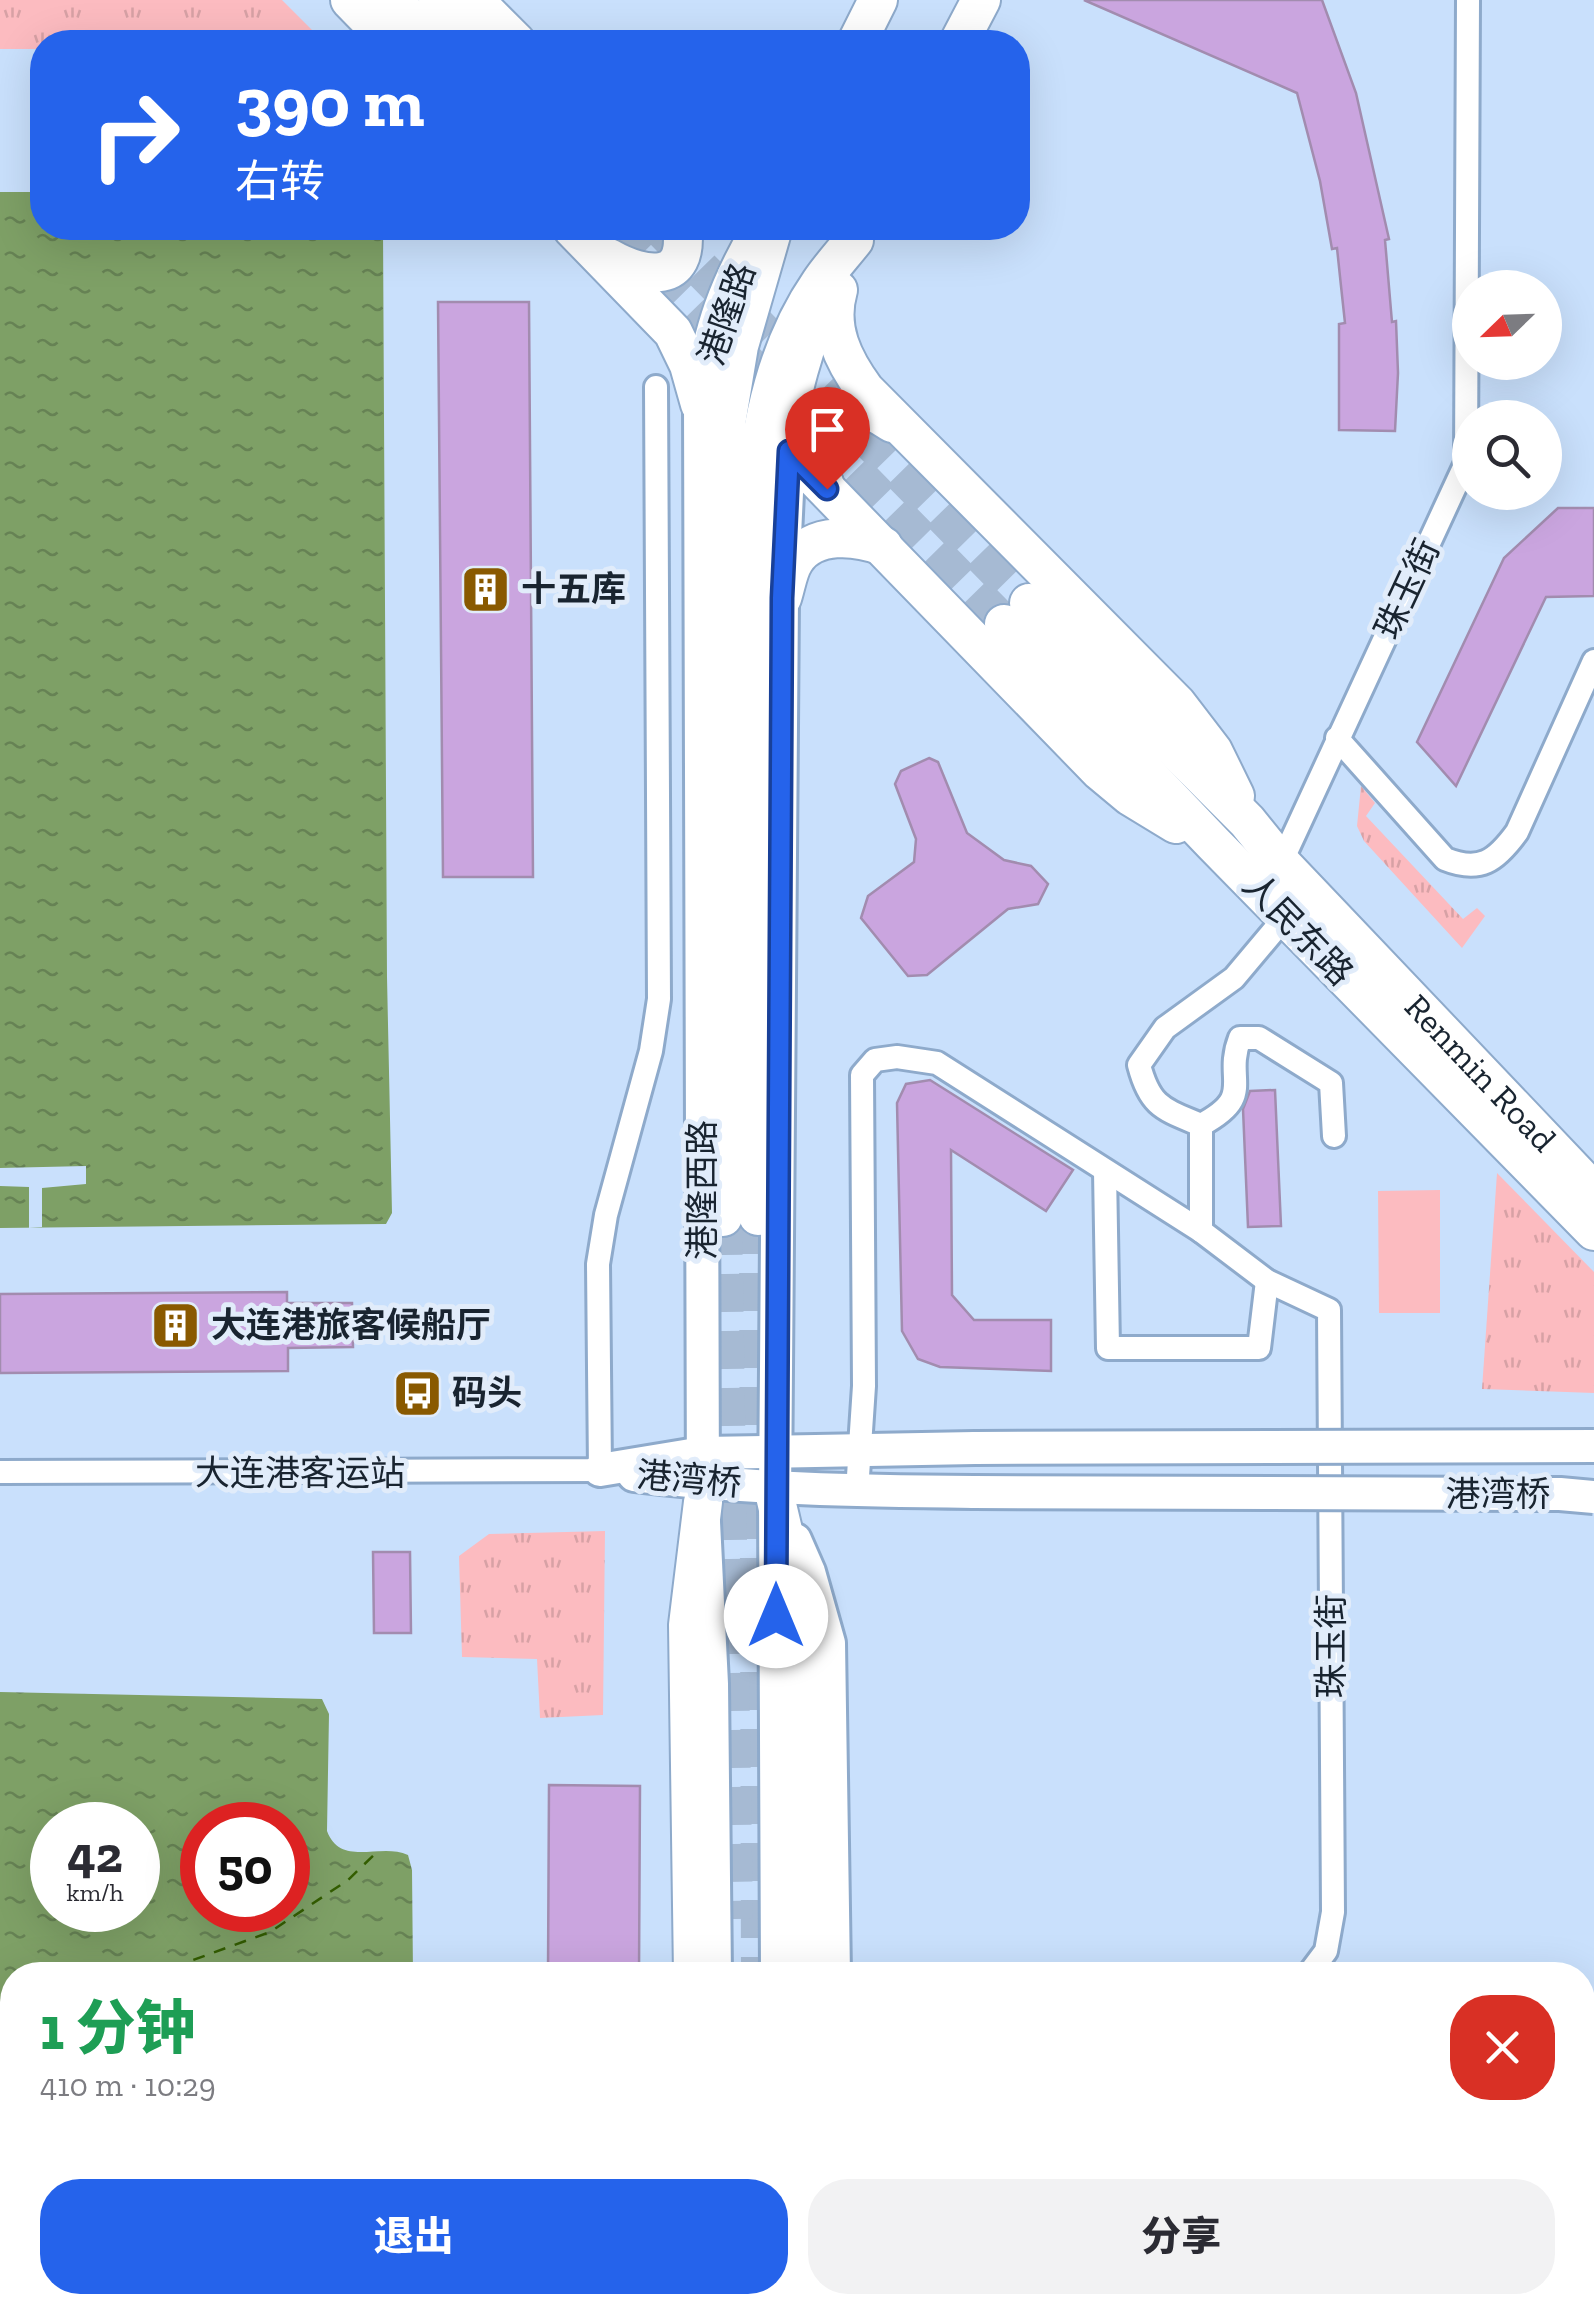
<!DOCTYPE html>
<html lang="zh">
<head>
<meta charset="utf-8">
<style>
  :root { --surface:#fff; --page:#f2f2f3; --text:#2b2b33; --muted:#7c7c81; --accent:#2563eb }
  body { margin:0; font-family:"Zilla Slab","Noto Sans SC",serif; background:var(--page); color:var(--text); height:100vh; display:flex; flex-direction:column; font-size:38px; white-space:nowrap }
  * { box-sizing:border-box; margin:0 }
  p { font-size:32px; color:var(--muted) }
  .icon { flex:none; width:55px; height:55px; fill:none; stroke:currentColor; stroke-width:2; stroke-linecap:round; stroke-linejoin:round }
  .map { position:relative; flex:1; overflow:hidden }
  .side { position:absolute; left:0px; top:1962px; width:1595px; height:352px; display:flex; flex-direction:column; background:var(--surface); border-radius:40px 40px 0 0; box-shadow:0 10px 40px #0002 }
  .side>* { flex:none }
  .guide { position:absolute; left:30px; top:30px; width:1000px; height:210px; border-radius:40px; box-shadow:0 10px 40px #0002; background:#2563eb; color:#fff; overflow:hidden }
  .needle { width:65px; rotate:247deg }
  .controls { position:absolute; left:1452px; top:270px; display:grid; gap:20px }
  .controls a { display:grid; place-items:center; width:110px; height:110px; border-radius:50%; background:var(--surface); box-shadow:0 10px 40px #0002; font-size:50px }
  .speed { position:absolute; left:30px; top:1802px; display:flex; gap:20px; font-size:50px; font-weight:700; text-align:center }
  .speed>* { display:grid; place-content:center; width:130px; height:130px; border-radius:50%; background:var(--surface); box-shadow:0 10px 40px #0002; line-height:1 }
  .speed small { font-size:25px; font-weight:400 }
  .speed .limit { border:15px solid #d22; background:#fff; color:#111 }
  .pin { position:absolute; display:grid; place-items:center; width:85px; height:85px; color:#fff; margin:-102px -42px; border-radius:50% 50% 50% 0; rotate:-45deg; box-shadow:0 0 10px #0007 }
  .pin .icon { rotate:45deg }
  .me { position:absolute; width:110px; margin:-55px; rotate:0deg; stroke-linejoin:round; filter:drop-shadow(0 0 8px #0008) }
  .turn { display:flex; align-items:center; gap:35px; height:210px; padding:0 40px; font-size:45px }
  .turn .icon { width:130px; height:130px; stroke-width:2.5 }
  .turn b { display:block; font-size:70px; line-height:85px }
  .round { display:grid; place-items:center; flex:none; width:105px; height:105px; border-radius:40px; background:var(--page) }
  .summary { display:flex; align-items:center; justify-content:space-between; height:170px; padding:0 40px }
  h1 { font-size:60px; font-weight:800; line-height:75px; color:#1e9e55 }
  .primary-button { display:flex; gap:20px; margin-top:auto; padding:20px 40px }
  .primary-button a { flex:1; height:115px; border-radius:40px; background:var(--accent); color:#fff; font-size:40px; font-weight:800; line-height:115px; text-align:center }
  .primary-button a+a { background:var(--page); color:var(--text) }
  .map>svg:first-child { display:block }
  .grass { fill:url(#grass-tufts) }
  .garden { fill:#fcbbc0 }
  .water { fill:url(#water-ripples); fill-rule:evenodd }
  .pier { fill:#c9e0fc }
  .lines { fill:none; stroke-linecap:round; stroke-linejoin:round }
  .ferry { stroke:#335d00; stroke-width:2.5; stroke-dasharray:12 10; stroke-linecap:butt }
  .building { fill:#caa5df; stroke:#a28caf; stroke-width:2.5 }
  .primary-tunnel { stroke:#a6bad3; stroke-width:38; stroke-dasharray:38 19; stroke-linecap:butt }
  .trunk-tunnel { stroke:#a6bad3; stroke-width:38; stroke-dasharray:38 19; stroke-linecap:butt }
  .minor-casing { stroke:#8eaacb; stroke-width:28 }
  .secondary-casing { stroke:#8eaacb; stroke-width:38 }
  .primary-casing { stroke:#8eaacb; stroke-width:42 }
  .trunk-casing { stroke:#8eaacb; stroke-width:42 }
  .minor { stroke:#fff; stroke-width:22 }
  .secondary { stroke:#fff; stroke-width:32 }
  .primary { stroke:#fff; stroke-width:38 }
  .trunk { stroke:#fff; stroke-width:38 }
  .secondary-bridge-casing { stroke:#8eaacb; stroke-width:38; stroke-linecap:butt }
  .secondary-bridge { stroke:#fff; stroke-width:32 }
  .route-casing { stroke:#184099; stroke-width:25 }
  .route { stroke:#2563eb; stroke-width:18 }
  .labels { text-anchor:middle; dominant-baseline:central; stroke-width:10; stroke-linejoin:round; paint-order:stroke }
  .street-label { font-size:35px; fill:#192430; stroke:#e1ecfa }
  .poi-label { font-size:35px; font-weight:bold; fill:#192430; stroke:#e1ecfa; text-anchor:start }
</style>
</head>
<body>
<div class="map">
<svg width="1594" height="2314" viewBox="0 0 1594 2314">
  <defs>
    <pattern id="grass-tufts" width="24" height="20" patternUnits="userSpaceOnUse" patternTransform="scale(2.5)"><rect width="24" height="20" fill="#fcbbc0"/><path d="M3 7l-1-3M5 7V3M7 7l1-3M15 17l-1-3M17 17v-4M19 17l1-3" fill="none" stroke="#d7a1a5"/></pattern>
    <pattern id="water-ripples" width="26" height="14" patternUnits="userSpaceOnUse" patternTransform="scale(2.5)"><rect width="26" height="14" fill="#7ea066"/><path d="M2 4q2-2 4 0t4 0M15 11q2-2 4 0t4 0" fill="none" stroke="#668254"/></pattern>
  </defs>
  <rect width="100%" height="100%" fill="#c9e0fc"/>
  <!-- grass -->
  <g class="grass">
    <path d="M 0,0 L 282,0 L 324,42 L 42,42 L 42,49 L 0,49 Z"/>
    <path d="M 1361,786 L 1375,803 L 1366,816 L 1463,919 L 1477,908 L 1485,916 L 1462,948 L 1364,841 L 1357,826 Z"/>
    <path d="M 1497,1173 L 1594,1272 L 1594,1393 L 1482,1389 Z"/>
    <path d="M 605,1531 L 603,1715 L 540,1718 L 537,1659 L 462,1657 L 459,1556 L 489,1534 Z"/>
  </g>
  <!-- garden -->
  <path class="garden" d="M 1440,1190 L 1440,1313 L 1379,1313 L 1378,1191 Z"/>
  <!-- water -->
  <g class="water">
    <path d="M 0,192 L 42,192 L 42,228 L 383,228 L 387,977 L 392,1213 L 386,1224 L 0,1228 Z"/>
    <path d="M 0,1692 L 322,1699 L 329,1714 L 327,1831 C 341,1868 380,1842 408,1855 L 412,1870 L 413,1975 L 12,1975 L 12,2302 L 414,2302 L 415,2314 L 0,2314 ZM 52,1825 L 138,1825 L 138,1910 L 52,1910 ZM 202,1825 L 288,1825 L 288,1910 L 202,1910 Z"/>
  </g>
  <!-- pier -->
  <path class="pier" d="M 86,1166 L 86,1184 L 42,1188 L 42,1227 L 29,1228 L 29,1187 L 0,1186 L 0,1168 Z"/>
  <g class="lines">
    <!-- ferry -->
    <g class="ferry">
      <path d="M 152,1975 L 270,1932 L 348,1880 L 377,1852"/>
      <path d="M 0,2010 L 12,2008"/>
    </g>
  </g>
  <!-- building -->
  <g class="building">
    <path d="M 1084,0 L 1322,0 L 1356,93 L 1389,239 L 1385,240 L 1392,322 L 1396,321 L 1398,373 L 1395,431 L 1339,430 L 1339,324 L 1345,323 L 1341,286 L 1337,248 L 1332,249 L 1320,181 L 1297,93 Z"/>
    <path d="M 438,302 L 529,302 L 533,877 L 443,877 Z"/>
    <path d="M 1558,508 L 1594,508 L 1594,596 L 1546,597 L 1456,786 L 1417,742 L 1504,558 Z"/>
    <path d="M 929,758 L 938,762 L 967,833 L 1004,860 L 1031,866 L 1048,884 L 1038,904 L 1008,909 L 927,975 L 908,976 L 861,918 L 868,896 L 914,862 L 916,839 L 895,784 L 901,771 Z"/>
    <path d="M 930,1080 L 1073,1170 L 1046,1211 L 951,1150 L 952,1295 L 974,1320 L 1051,1320 L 1051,1371 L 940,1367 L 918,1359 L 902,1331 L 897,1103 L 906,1084 Z"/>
    <path d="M 1275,1090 L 1281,1226 L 1248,1227 L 1243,1109 L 1250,1091 Z"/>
    <path d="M 287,1292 L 287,1303 L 352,1303 L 353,1347 L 288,1348 L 288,1371 L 0,1373 L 0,1294 Z"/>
    <path d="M 373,1552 L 410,1552 L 411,1633 L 374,1633 Z"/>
    <path d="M 549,1785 L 640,1786 L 639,1974 L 548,1973 Z"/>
  </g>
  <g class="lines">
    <!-- primary-tunnel -->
    <g class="primary-tunnel">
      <path d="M 614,228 L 1004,624"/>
      <path d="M 661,228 L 1029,603"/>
    </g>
    <!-- trunk-tunnel -->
    <g class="trunk-tunnel">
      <path d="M 758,1216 L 760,1975"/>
      <path d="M 723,1217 L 734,1919"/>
      <path d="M 695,2314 L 696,2302"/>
      <path d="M 757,2314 L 758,2302"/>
      <path d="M 798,2314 L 799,2302"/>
    </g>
    <defs>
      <g id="minor">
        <path d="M 1337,738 L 1445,859 C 1480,873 1496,861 1517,832 L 1594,661"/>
        <path d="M 1281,863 L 1466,463 L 1468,0"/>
        <path d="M 1201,1125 C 1257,1095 1223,1081 1240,1038 L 1259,1038 L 1331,1083 L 1334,1136"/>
        <path d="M 1105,1171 L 1108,1348 L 1259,1348 L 1267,1281"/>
        <path d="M 1201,1231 L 1201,1125 C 1163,1109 1150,1107 1139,1065 L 1165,1028 L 1234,978 L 1276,928"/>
        <path d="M 0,1472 L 600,1470 L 598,1264 L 606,1215 L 651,1051 L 659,999 L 656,387"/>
        <path d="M 857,1491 L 864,1386 L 862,1075 L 875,1060 L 897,1057 L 937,1063 L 1201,1231 L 1267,1281 L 1329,1310 L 1333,1912 L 1326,1951 L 1308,1975"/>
        <path d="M 1582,2270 L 1594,2270"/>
        <path d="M 1189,2302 L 1189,2314"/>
      </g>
      <g id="secondary">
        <path d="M 700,404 L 703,1502 L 712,1684 L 715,1975"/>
        <path d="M 600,1470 L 703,1453 L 975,1448"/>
        <path d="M 634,1475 C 746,1489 861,1491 974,1492"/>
        <path d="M 795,1540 L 809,1572 L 829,1643 L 834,1975"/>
        <path d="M 777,1975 L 775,1496 L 782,598 L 789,451"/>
        <path d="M 678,2302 L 678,2314"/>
        <path d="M 719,2302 L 720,2314"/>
        <path d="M 778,2302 L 778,2314"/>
        <path d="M 839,2302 L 839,2314"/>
      </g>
      <g id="primary">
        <path d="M 350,0 L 391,42"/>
        <path d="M 392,0 L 433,42"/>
        <path d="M 438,0 L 460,22"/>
        <path d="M 474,0 L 516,42"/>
        <path d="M 857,42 L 878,0"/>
        <path d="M 959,42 L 981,0"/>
        <path d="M 572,228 L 673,332 L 689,365 L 700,404"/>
        <path d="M 609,258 C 644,278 690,285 682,228"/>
        <path d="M 838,290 C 827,328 843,360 865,390 L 1177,704 L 1213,751 L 1235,796"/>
        <path d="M 828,292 C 809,331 782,409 789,451 L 1100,771 L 1130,796 L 1176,824"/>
        <path d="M 702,397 C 713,329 727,287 762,228"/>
        <path d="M 824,483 C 820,476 815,468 813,461 C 806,435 827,404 856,407 C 868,408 882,416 892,423"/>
        <path d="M 782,598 C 786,586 788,570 795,560 C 814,531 856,536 883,546"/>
        <path id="s1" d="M 1029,603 L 1247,821 L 1281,863 L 1594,1192"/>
        <path d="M 1004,624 L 1213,843 L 1594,1231"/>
      </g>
      <g id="trunk">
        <path d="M 758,1216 L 757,473 C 764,408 782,338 820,283 C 830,268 843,254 854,240"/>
        <path d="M 723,1217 L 726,424 L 739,346 L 773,228"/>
        <path d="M 775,1496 L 792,1569 L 804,1705 L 802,1975"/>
        <path d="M 693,1975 L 688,1625 L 703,1502"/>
      </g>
    </defs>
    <!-- minor casing -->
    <use href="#minor" class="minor-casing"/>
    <!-- secondary casing -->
    <use href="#secondary" class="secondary-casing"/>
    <!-- primary casing -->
    <use href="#primary" class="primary-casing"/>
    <!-- trunk casing -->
    <use href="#trunk" class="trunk-casing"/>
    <!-- minor -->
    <use href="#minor" class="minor"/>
    <!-- secondary -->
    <use href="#secondary" class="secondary"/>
    <!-- primary -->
    <use href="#primary" class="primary"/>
    <!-- trunk -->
    <use href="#trunk" class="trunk"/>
    <defs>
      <g id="secondary-bridge">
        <path d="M 975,1448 L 1594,1446"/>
        <path d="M 974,1492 L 1560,1494 L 1594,1497"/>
      </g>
    </defs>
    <!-- secondary-bridge casing -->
    <use href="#secondary-bridge" class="secondary-bridge-casing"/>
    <!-- secondary-bridge -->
    <use href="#secondary-bridge" class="secondary-bridge"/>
  </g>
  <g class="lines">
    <defs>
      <path id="route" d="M 776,1616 L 782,598 L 789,451 L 827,489"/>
    </defs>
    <!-- route casing -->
    <use href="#route" class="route-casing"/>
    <!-- route -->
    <use href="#route" class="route"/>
  </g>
  <!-- icons -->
  <defs>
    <symbol id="building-square" viewBox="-11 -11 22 22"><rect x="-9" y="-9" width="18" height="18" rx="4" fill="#895900" stroke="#e1ecfa"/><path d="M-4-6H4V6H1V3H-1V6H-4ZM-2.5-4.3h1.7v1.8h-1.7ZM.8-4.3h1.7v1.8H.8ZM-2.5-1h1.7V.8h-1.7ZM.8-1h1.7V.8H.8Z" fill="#fff"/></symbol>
    <symbol id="bus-square" viewBox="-11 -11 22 22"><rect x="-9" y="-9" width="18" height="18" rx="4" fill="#895900" stroke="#e1ecfa"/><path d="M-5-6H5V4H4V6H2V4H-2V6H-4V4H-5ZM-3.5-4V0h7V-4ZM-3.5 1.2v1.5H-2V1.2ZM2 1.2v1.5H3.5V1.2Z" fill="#fff"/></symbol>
  </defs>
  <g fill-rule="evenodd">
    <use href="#building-square" x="458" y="562" width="55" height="55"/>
    <use href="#building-square" x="148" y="1298" width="55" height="55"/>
    <use href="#bus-square" x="390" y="1366" width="55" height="55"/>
  </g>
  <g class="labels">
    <!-- street labels -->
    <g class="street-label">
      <text transform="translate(727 314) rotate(-71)">港隆路</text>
      <text transform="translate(1407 589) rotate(-65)">珠玉街</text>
      <text transform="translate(1298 929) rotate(46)">人民东路</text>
      <text stroke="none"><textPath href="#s1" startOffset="652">Renmin Road</textPath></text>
      <text transform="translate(702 1190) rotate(-90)">港隆西路</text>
      <text x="300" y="1473">大连港客运站</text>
      <text transform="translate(689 1479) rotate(5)">港湾桥</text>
      <text x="1498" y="1494">港湾桥</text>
      <text transform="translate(1331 1646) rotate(-90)">珠玉街</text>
    </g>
    <!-- poi labels -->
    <g class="poi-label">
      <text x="521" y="589">十五库</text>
      <text x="211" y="1325">大连港旅客候船厅</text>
      <text x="452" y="1393">码头</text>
    </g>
  </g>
</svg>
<div class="controls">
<a><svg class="needle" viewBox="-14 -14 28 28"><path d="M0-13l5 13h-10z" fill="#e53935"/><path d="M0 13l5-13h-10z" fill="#7c7c81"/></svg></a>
<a><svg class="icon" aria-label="search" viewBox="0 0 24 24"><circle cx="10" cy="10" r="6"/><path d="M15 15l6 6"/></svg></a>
</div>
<div class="speed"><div>42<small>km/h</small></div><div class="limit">50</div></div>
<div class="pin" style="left:827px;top:489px;background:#d93025"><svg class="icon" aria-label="arrive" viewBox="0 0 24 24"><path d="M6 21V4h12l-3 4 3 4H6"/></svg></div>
<svg class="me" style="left:776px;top:1616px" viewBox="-20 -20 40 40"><circle r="19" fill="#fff"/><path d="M0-13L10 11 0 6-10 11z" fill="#2563eb"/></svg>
<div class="guide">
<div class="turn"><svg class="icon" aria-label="right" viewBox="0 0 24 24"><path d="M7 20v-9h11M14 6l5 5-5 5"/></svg><div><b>390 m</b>右转</div></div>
</div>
<section class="side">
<div class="summary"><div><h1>1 分钟</h1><p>410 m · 10:29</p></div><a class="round" style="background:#d93025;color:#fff"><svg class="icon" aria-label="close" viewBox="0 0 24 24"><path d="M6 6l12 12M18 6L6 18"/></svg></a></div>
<div class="primary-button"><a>退出</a><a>分享</a></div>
</section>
</div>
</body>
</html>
